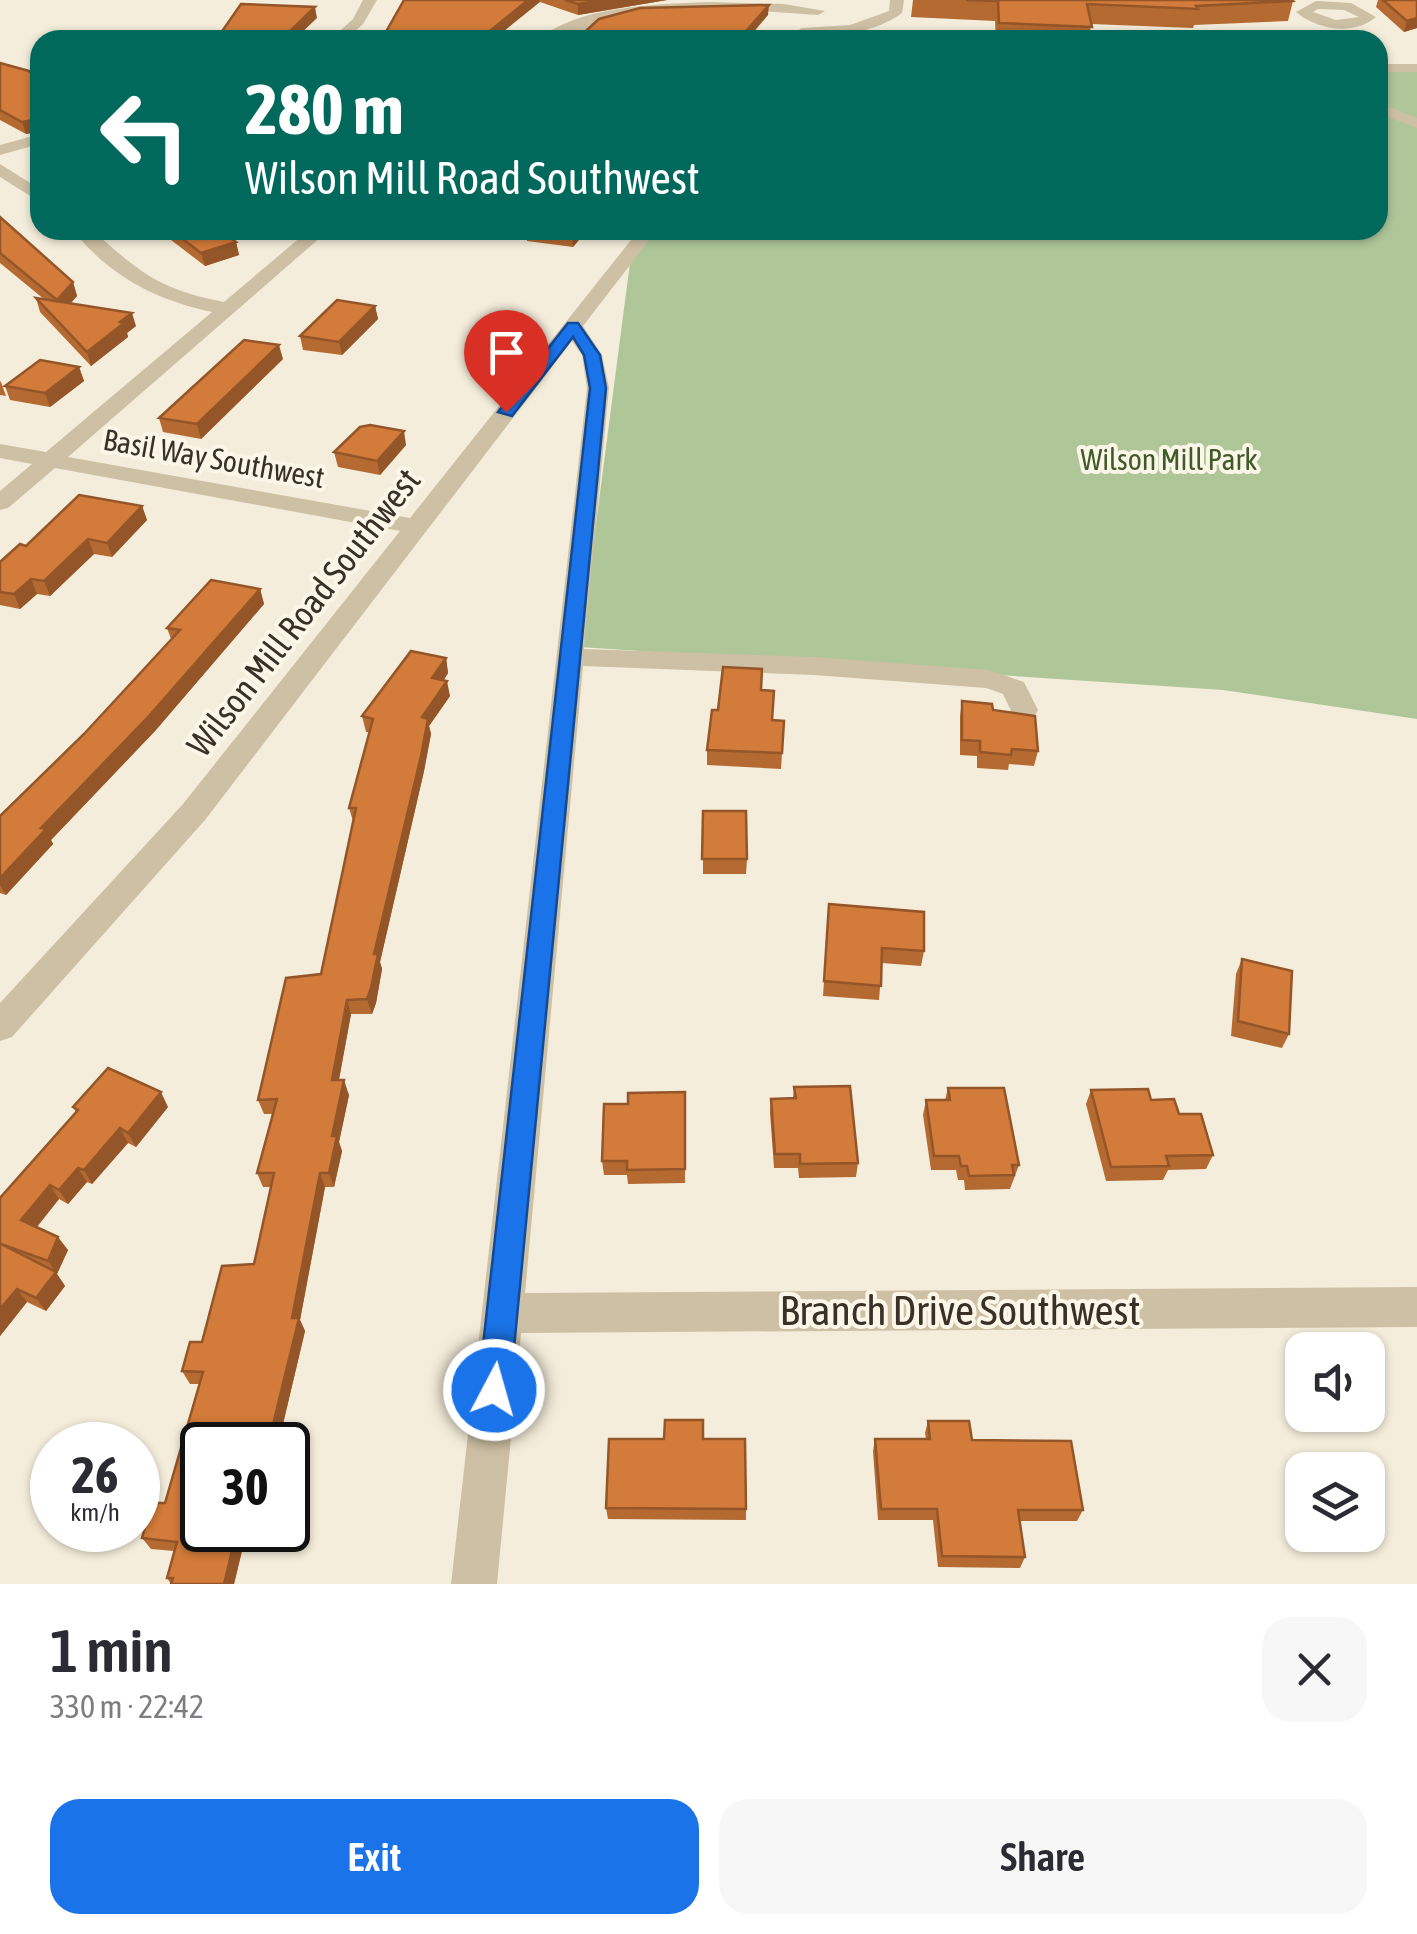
<!DOCTYPE html>
<html lang="en">
<head>
<meta charset="utf-8">
<style>
  :root { --surface:#fff; --page:#f7f7f7; --text:#2b2b33; --muted:#7c7c81; --accent:#1a73e8 }
  body { margin:0; font-family:"Asap Condensed",sans-serif; background:var(--page); color:var(--text); height:100vh; display:flex; flex-direction:column; font-size:38px; white-space:nowrap }
  * { box-sizing:border-box; margin:0 }
  p { font-size:32px; color:var(--muted) }
  .icon { flex:none; width:55px; height:55px; fill:none; stroke:currentColor; stroke-width:2; stroke-linecap:round; stroke-linejoin:round }
  .map { position:relative; height:1584px; overflow:hidden }
  .panel { display:flex; flex-direction:column; background:var(--surface); flex:1 }
  .panel>* { flex:none }
  .hud { position:absolute; left:30px; top:30px; width:1358px; height:210px; border-radius:30px; box-shadow:0 2px 8px #0004; background:#00695c; color:#fff; overflow:hidden }
  .controls { position:absolute; left:1285px; top:1332px; display:grid; gap:20px }
  .controls a { display:grid; place-items:center; width:100px; height:100px; border-radius:20px; background:var(--surface); box-shadow:0 2px 8px #0004; font-size:50px }
  .speed { position:absolute; left:30px; top:1422px; display:flex; gap:20px; font-size:50px; font-weight:700; text-align:center }
  .speed>* { display:grid; place-content:center; width:130px; height:130px; border-radius:50%; background:var(--surface); box-shadow:0 2px 8px #0004; line-height:1 }
  .speed small { font-size:25px; font-weight:400 }
  .speed .limit { border:5px solid #111; border-radius:15px; background:#fff; color:#111 }
  .pin { position:absolute; display:grid; place-items:center; width:85px; height:85px; color:#fff; margin:-102px -42px; border-radius:50% 50% 50% 0; rotate:-45deg; box-shadow:0 0 10px #0007 }
  .pin .icon { rotate:45deg }
  .me { position:absolute; width:110px; margin:-55px; rotate:6deg; stroke-linejoin:round; filter:drop-shadow(0 0 8px #0008) }
  .turn { display:flex; align-items:center; gap:35px; height:210px; padding:0 50px; font-size:45px }
  .turn .icon { width:130px; height:130px; stroke-width:2.5 }
  .turn b { display:block; font-size:70px; line-height:85px }
  .round { display:grid; place-items:center; flex:none; width:105px; height:105px; border-radius:30px; background:var(--page) }
  .overview { display:flex; align-items:center; justify-content:space-between; height:170px; padding:0 50px }
  h1 { font-size:60px; font-weight:600; line-height:75px }
  .action { display:flex; gap:20px; margin-top:auto; padding:20px 50px }
  .action a { flex:1; height:115px; border-radius:30px; background:var(--accent); color:#fff; font-size:40px; font-weight:600; line-height:115px; text-align:center }
  .action a+a { background:var(--page); color:var(--text) }
  .map>svg:first-child { display:block }
  .green { fill:#afc699 }
  .lines { fill:none; stroke-linecap:round; stroke-linejoin:round }
  .minor { fill:#cec0a5; fill-rule:evenodd }
  .wall { fill:#b56a32 }
  .shaded-wall { fill:#945629 }
  .building { fill:#d37b3a; stroke:#945629; stroke-width:2.5 }
  .route { fill:#1a73e8; stroke:#114b97; stroke-width:2.5 }
  .labels { text-anchor:middle; dominant-baseline:central; stroke-width:8; stroke-linejoin:round; paint-order:stroke }
  .far-street-label { font-size:30px; fill:#3a3027; stroke:#fcf6e8 }
  .far-park-label { font-size:30px; fill:#3f5b28; stroke:#fcf6e8 }
  .street-label { font-size:35px; fill:#3a3027; stroke:#fcf6e8 }
  .near-street-label { font-size:42px; fill:#3a3027; stroke:#fcf6e8 }
</style>
</head>
<body>
<div class="map">
<svg width="1417" height="1584" viewBox="0 0 1417 1584">
  <rect width="100%" height="100%" fill="#f5eddb"/>
  <!-- green -->
  <path class="green" d="M 1378,67 L 1417,67 L 1417,719 L 1223,690 L 580,647 L 631,255 L 652,230 L 1378,230 Z"/>
  <g class="lines">
    <!-- minor -->
    <g class="minor">
      <path d="M 363,0 L 377,0 L 363,24 L 345,40 L 330,40 L 353,19 Z"/>
      <path d="M 890,0 L 904,0 L 902,13 C 882,30 817,46 795,32 L 802,28 L 850,25 L 889,11 Z"/>
      <path d="M 1316,1 L 1351,3 L 1376,17 C 1354,36 1317,30 1296,12 ZM 1318,9 L 1344,10 L 1359,17 L 1336,20 L 1313,12 Z"/>
      <path d="M 712,2 L 784,4 L 825,11 L 818,15 C 759,10 699,7 640,15 C 605,20 571,40 536,40 C 581,5 657,4 712,2 Z"/>
      <rect x="1378" y="64" width="39" height="8"/>
      <path d="M 1378,103 L 1417,118 L 1417,128 L 1378,113 Z"/>
      <path d="M 40,134 L 40,144 L 0,155 L 0,145 Z"/>
      <path d="M 0,164 L 40,189 L 40,202 L 0,177 Z"/>
      <path d="M 72,230 L 92,230 C 141,273 158,289 224,302 L 309,230 L 329,230 L 68,457 L 410,518 L 639,230 L 657,230 L 583,326 L 602,355 L 609,388 L 584,649 L 814,657 L 989,670 L 1024,682 L 1038,710 L 1034,717 L 1014,717 L 1003,694 L 986,688 L 814,675 L 583,666 L 525,1293 L 1417,1287 L 1417,1327 L 521,1333 L 497,1584 L 451,1584 L 587,388 L 582,355 L 572,341 L 205,820 L 12,1037 L 0,1041 L 0,1003 L 183,804 L 400,531 L 55,468 L 8,508 L 0,510 L 0,491 L 32,464 L 0,458 L 0,444 L 46,452 L 212,312 C 153,299 112,277 72,230 Z"/>
    </g>
  </g>
  <!-- wall -->
  <g class="wall">
    <path d="M 404,0 L 781,0 L 667,0 L 578,15 L 540,2 L 383,37 Z"/>
    <path d="M 913,0 L 1292,0 L 1293,1 L 1288,21 L 1194,25 L 1193,28 L 1091,24 L 1089,40 L 996,40 L 995,21 L 911,17 Z"/>
    <path d="M 1378,0 L 1417,0 L 1417,28 L 1404,32 L 1376,7 Z"/>
    <path d="M 0,63 L 40,79 L 40,137 L 39,132 L 26,134 L 0,120 Z"/>
    <path d="M 0,217 L 73,282 L 77,296 L 70,304 L 136,326 L 127,333 L 128,337 L 91,366 L 40,312 L 36,298 L 45,300 L 0,263 Z"/>
    <path d="M 158,230 L 219,230 L 236,242 L 239,255 L 205,266 Z"/>
    <path d="M 526,230 L 587,230 L 573,247 L 527,241 Z"/>
    <path d="M 375,306 L 378,319 L 342,355 L 303,350 L 300,336 Z"/>
    <path d="M 283,359 L 201,439 L 163,432 L 159,418 Z"/>
    <path d="M 79,367 L 84,381 L 50,407 L 10,400 L 5,386 Z"/>
    <path d="M 0,381 L 1,382 L 6,396 L 0,395 Z"/>
    <path d="M 406,445 L 380,475 L 338,467 L 334,452 Z"/>
    <path d="M 142,506 L 147,520 L 112,557 L 94,554 L 50,596 L 37,594 L 20,609 L 0,605 L 0,562 L 26,546 Z"/>
    <path d="M 260,589 L 264,604 L 155,731 L 51,840 L 53,844 L 6,895 L 0,893 L 0,816 L 84,734 L 171,639 L 167,628 Z"/>
    <path d="M 446,658 L 448,673 L 444,680 L 450,696 L 429,726 L 431,734 L 424,771 L 380,962 L 382,969 L 376,1003 L 372,1014 L 351,1014 L 339,1080 L 349,1095 L 339,1142 L 342,1151 L 334,1187 L 325,1187 L 300,1320 L 305,1331 L 278,1445 L 202,1445 L 247,1530 L 234,1584 L 171,1584 L 167,1578 L 174,1551 L 151,1549 L 142,1538 L 165,1503 L 199,1384 L 190,1384 L 182,1371 L 254,1264 L 271,1187 L 263,1187 L 257,1173 L 273,1114 L 264,1114 L 258,1100 L 321,974 L 353,821 L 349,808 L 370,732 L 366,732 L 362,716 Z"/>
    <path d="M 761,690 L 772,720 L 784,721 L 781,769 L 707,765 L 707,750 L 718,710 Z"/>
    <path d="M 962,701 L 993,710 L 1038,751 L 1034,766 L 1009,764 L 1008,770 L 977,768 L 977,756 L 960,755 L 960,716 Z"/>
    <path d="M 703,811 L 747,859 L 746,874 L 703,874 Z"/>
    <path d="M 829,904 L 924,951 L 921,966 L 882,963 L 879,1000 L 823,996 Z"/>
    <path d="M 1242,959 L 1289,1034 L 1282,1048 L 1231,1036 L 1236,974 Z"/>
    <path d="M 794,1087 L 858,1163 L 856,1177 L 799,1178 L 798,1168 L 774,1168 L 770,1113 L 771,1099 L 793,1098 Z"/>
    <path d="M 948,1088 L 1019,1165 L 1010,1189 L 965,1190 L 964,1180 L 958,1180 L 956,1170 L 931,1170 L 923,1115 L 926,1100 L 945,1100 Z"/>
    <path d="M 1091,1090 L 1151,1100 L 1179,1114 L 1213,1155 L 1206,1169 L 1168,1170 L 1163,1180 L 1106,1181 L 1086,1104 Z"/>
    <path d="M 685,1092 L 685,1183 L 628,1184 L 627,1175 L 604,1175 L 602,1161 L 628,1104 Z"/>
    <path d="M 73,1107 L 168,1107 L 136,1147 L 128,1143 L 92,1184 L 87,1182 L 68,1204 L 59,1199 L 37,1227 L 68,1250 L 57,1274 L 65,1286 L 46,1311 L 27,1302 L 0,1336 L 0,1198 L 76,1112 Z"/>
    <path d="M 928,1421 L 972,1440 L 1083,1510 L 1077,1521 L 1020,1521 L 1025,1557 L 1020,1568 L 938,1567 L 933,1520 L 878,1520 L 873,1451 L 875,1439 L 926,1439 L 925,1433 Z"/>
    <path d="M 703,1439 L 746,1509 L 746,1520 L 608,1519 L 606,1508 Z"/>
  </g>
  <!-- shaded-wall -->
  <g class="shaded-wall">
    <path d="M 528,0 L 539,0 L 540,2 L 493,40 L 479,40 Z"/>
    <path d="M 604,0 L 667,0 L 578,15 L 578,4 Z"/>
    <path d="M 769,5 L 768,15 L 747,40 L 738,40 Z"/>
    <path d="M 315,7 L 317,18 L 294,40 L 281,40 Z"/>
    <path d="M 1417,18 L 1417,28 L 1404,32 L 1407,21 Z"/>
    <path d="M 38,119 L 40,131 L 26,134 L 22,122 Z"/>
    <path d="M 575,230 L 587,230 L 573,247 L 572,234 Z"/>
    <path d="M 236,242 L 239,255 L 205,266 L 201,253 Z"/>
    <path d="M 73,282 L 77,296 L 62,313 L 57,300 Z"/>
    <path d="M 375,306 L 378,319 L 342,355 L 339,342 Z"/>
    <path d="M 132,313 L 136,326 L 127,333 L 128,337 L 91,366 L 87,352 Z"/>
    <path d="M 279,345 L 283,359 L 201,439 L 197,424 Z"/>
    <path d="M 79,367 L 84,381 L 50,407 L 45,393 Z"/>
    <path d="M 404,431 L 406,445 L 380,475 L 377,461 Z"/>
    <path d="M 142,506 L 147,520 L 112,557 L 107,543 Z"/>
    <path d="M 88,539 L 94,554 L 50,596 L 44,581 Z"/>
    <path d="M 31,579 L 37,594 L 20,609 L 14,594 Z"/>
    <path d="M 260,589 L 264,604 L 155,731 L 51,840 L 53,844 L 6,895 L 0,885 L 0,878 L 41,828 Z"/>
    <path d="M 446,658 L 448,673 L 435,693 L 432,678 Z"/>
    <path d="M 447,681 L 450,696 L 429,726 L 431,734 L 424,771 L 380,962 L 382,969 L 376,1003 L 372,1014 L 367,999 L 374,954 L 422,717 Z"/>
    <path d="M 347,1000 L 351,1014 L 336,1095 L 332,1080 Z"/>
    <path d="M 344,1080 L 349,1095 L 339,1142 L 342,1151 L 334,1187 L 329,1173 L 332,1136 Z"/>
    <path d="M 161,1092 L 168,1107 L 136,1147 L 128,1133 Z"/>
    <path d="M 120,1128 L 128,1143 L 92,1184 L 84,1170 Z"/>
    <path d="M 78,1168 L 87,1182 L 68,1204 L 59,1190 Z"/>
    <path d="M 320,1173 L 325,1187 L 300,1320 L 305,1331 L 278,1445 L 268,1445 Z"/>
    <path d="M 50,1185 L 59,1199 L 31,1234 L 21,1220 Z"/>
    <path d="M 58,1237 L 68,1250 L 57,1274 L 65,1286 L 46,1311 L 36,1298 L 56,1272 L 48,1261 Z"/>
    <path d="M 17,1289 L 27,1302 L 0,1336 L 0,1309 Z"/>
    <path d="M 237,1530 L 247,1530 L 234,1584 L 224,1584 Z"/>
  </g>
  <!-- building -->
  <g class="building">
    <path d="M 404,0 L 528,0 L 479,40 L 375,40 L 383,37 Z"/>
    <path d="M 565,0 L 604,0 L 578,4 Z"/>
    <path d="M 966,0 L 1292,0 L 1293,1 L 1196,6 L 1198,9 L 1087,4 L 1092,27 L 999,23 L 998,1 Z"/>
    <path d="M 1383,0 L 1417,0 L 1417,18 L 1407,21 Z"/>
    <path d="M 241,4 L 315,7 L 281,40 L 216,40 Z"/>
    <path d="M 769,5 L 738,40 L 576,40 L 599,19 L 640,8 Z"/>
    <path d="M 0,63 L 29,71 L 40,79 L 40,135 L 38,119 L 22,122 L 0,110 Z"/>
    <path d="M 0,217 L 73,282 L 57,300 L 0,253 Z"/>
    <path d="M 171,230 L 219,230 L 236,242 L 201,253 Z"/>
    <path d="M 542,230 L 575,230 L 572,234 Z"/>
    <path d="M 36,298 L 132,313 L 120,322 L 124,323 L 87,352 Z"/>
    <path d="M 337,300 L 375,306 L 339,342 L 300,336 Z"/>
    <path d="M 244,340 L 279,345 L 197,424 L 159,418 Z"/>
    <path d="M 40,360 L 79,367 L 45,393 L 5,386 Z"/>
    <path d="M 370,425 L 404,431 L 377,461 L 334,452 L 360,427 Z"/>
    <path d="M 79,495 L 142,506 L 107,543 L 88,539 L 44,581 L 31,579 L 14,594 L 0,592 L 0,562 L 20,544 L 26,546 Z"/>
    <path d="M 211,580 L 260,589 L 149,716 L 41,828 L 46,829 L 0,878 L 0,816 L 84,734 L 180,630 L 167,628 Z"/>
    <path d="M 411,651 L 446,658 L 432,678 L 447,681 L 422,717 L 428,719 L 421,756 L 374,954 L 378,954 L 371,988 L 367,999 L 347,1000 L 332,1080 L 344,1080 L 332,1136 L 337,1136 L 329,1173 L 320,1173 L 292,1318 L 299,1318 L 268,1445 L 202,1445 L 202,1530 L 237,1530 L 224,1584 L 171,1584 L 173,1578 L 167,1578 L 177,1542 L 142,1538 L 152,1503 L 165,1503 L 203,1372 L 182,1371 L 190,1342 L 202,1342 L 222,1266 L 254,1264 L 274,1173 L 257,1173 L 277,1099 L 258,1100 L 286,978 L 321,974 L 356,808 L 349,808 L 373,719 L 362,716 Z"/>
    <path d="M 723,667 L 762,669 L 761,690 L 774,691 L 772,720 L 784,721 L 782,753 L 707,750 L 712,710 L 718,710 Z"/>
    <path d="M 962,701 L 992,704 L 993,710 L 1035,716 L 1038,751 L 1012,749 L 1011,755 L 980,752 L 980,741 L 962,740 Z"/>
    <path d="M 703,811 L 746,811 L 747,859 L 702,859 Z"/>
    <path d="M 829,904 L 924,912 L 924,951 L 882,948 L 881,986 L 824,981 Z"/>
    <path d="M 1242,959 L 1292,971 L 1289,1034 L 1238,1021 Z"/>
    <path d="M 108,1068 L 161,1092 L 128,1133 L 120,1128 L 84,1170 L 78,1168 L 59,1190 L 50,1185 L 21,1220 L 58,1237 L 48,1261 L 1,1244 L 56,1272 L 36,1298 L 17,1289 L 0,1309 L 0,1198 L 78,1110 L 73,1107 Z"/>
    <path d="M 850,1086 L 858,1163 L 800,1164 L 800,1154 L 775,1154 L 771,1099 L 796,1098 L 794,1087 Z"/>
    <path d="M 948,1088 L 1004,1088 L 1019,1165 L 1012,1165 L 1014,1175 L 969,1176 L 967,1166 L 961,1166 L 959,1156 L 934,1156 L 926,1100 L 950,1100 Z"/>
    <path d="M 1148,1089 L 1151,1100 L 1174,1099 L 1179,1114 L 1201,1114 L 1213,1155 L 1166,1156 L 1169,1166 L 1111,1167 L 1091,1090 Z"/>
    <path d="M 685,1092 L 685,1169 L 627,1170 L 627,1161 L 602,1161 L 604,1104 L 628,1104 L 628,1093 Z"/>
    <path d="M 665,1420 L 703,1420 L 703,1439 L 745,1439 L 746,1509 L 606,1508 L 609,1439 L 664,1439 Z"/>
    <path d="M 928,1421 L 969,1421 L 972,1440 L 1071,1441 L 1083,1510 L 1018,1510 L 1025,1557 L 942,1556 L 937,1509 L 881,1509 L 875,1439 L 930,1439 Z"/>
  </g>
  <!-- route -->
  <path class="route" d="M 568,323 L 578,323 L 600,355 L 606,388 L 510,1390 L 506,1402 L 494,1407 L 483,1402 L 478,1390 L 590,388 L 584,355 L 573,337 L 512,416 L 498,412 Z"/>
  <g class="labels">
    <!-- far-street labels -->
    <g class="far-street-label">
      <text transform="translate(214 458) rotate(10)">Basil Way Southwest</text>
    </g>
    <!-- far-park labels -->
    <g class="far-park-label">
      <text x="1169" y="459">Wilson Mill Park</text>
    </g>
    <!-- street labels -->
    <g class="street-label">
      <text transform="translate(303 612) rotate(-52)">Wilson Mill Road Southwest</text>
    </g>
    <!-- near-street labels -->
    <g class="near-street-label">
      <text x="960" y="1310">Branch Drive Southwest</text>
    </g>
  </g>
</svg>
<div class="controls">
<a><svg class="icon" aria-label="sound" viewBox="0 0 24 24"><path d="M4 9h4l5-4v14l-5-4H4zM17 9q2 3 0 6"/></svg></a>
<a><svg class="icon" aria-label="layers" viewBox="0 0 24 24"><path d="M12 4l9 5-9 5-9-5zM3 14l9 5 9-5"/></svg></a>
</div>
<div class="speed"><div>26<small>km/h</small></div><div class="limit">30</div></div>
<div class="pin" style="left:506px;top:412px;background:#d93025"><svg class="icon" aria-label="arrive" viewBox="0 0 24 24"><path d="M6 21V4h12l-3 4 3 4H6"/></svg></div>
<svg class="me" style="left:494px;top:1390px" viewBox="-20 -20 40 40"><circle r="17" fill="#1a73e8" stroke="#fff" stroke-width="3"/><path d="M0-11L8 9 0 5-8 9z" fill="#fff"/></svg>
<div class="hud">
<div class="turn"><svg class="icon" aria-label="left" viewBox="0 0 24 24"><path d="M17 20v-9H6M10 6l-5 5 5 5"/></svg><div><b>280 m</b>Wilson Mill Road Southwest</div></div>
</div>
</div>
<section class="panel">
<div class="overview"><div><h1>1 min</h1><p>330 m · 22:42</p></div><a class="round"><svg class="icon" aria-label="close" viewBox="0 0 24 24"><path d="M6 6l12 12M18 6L6 18"/></svg></a></div>
<div class="action"><a>Exit</a><a>Share</a></div>
</section>
</body>
</html>
